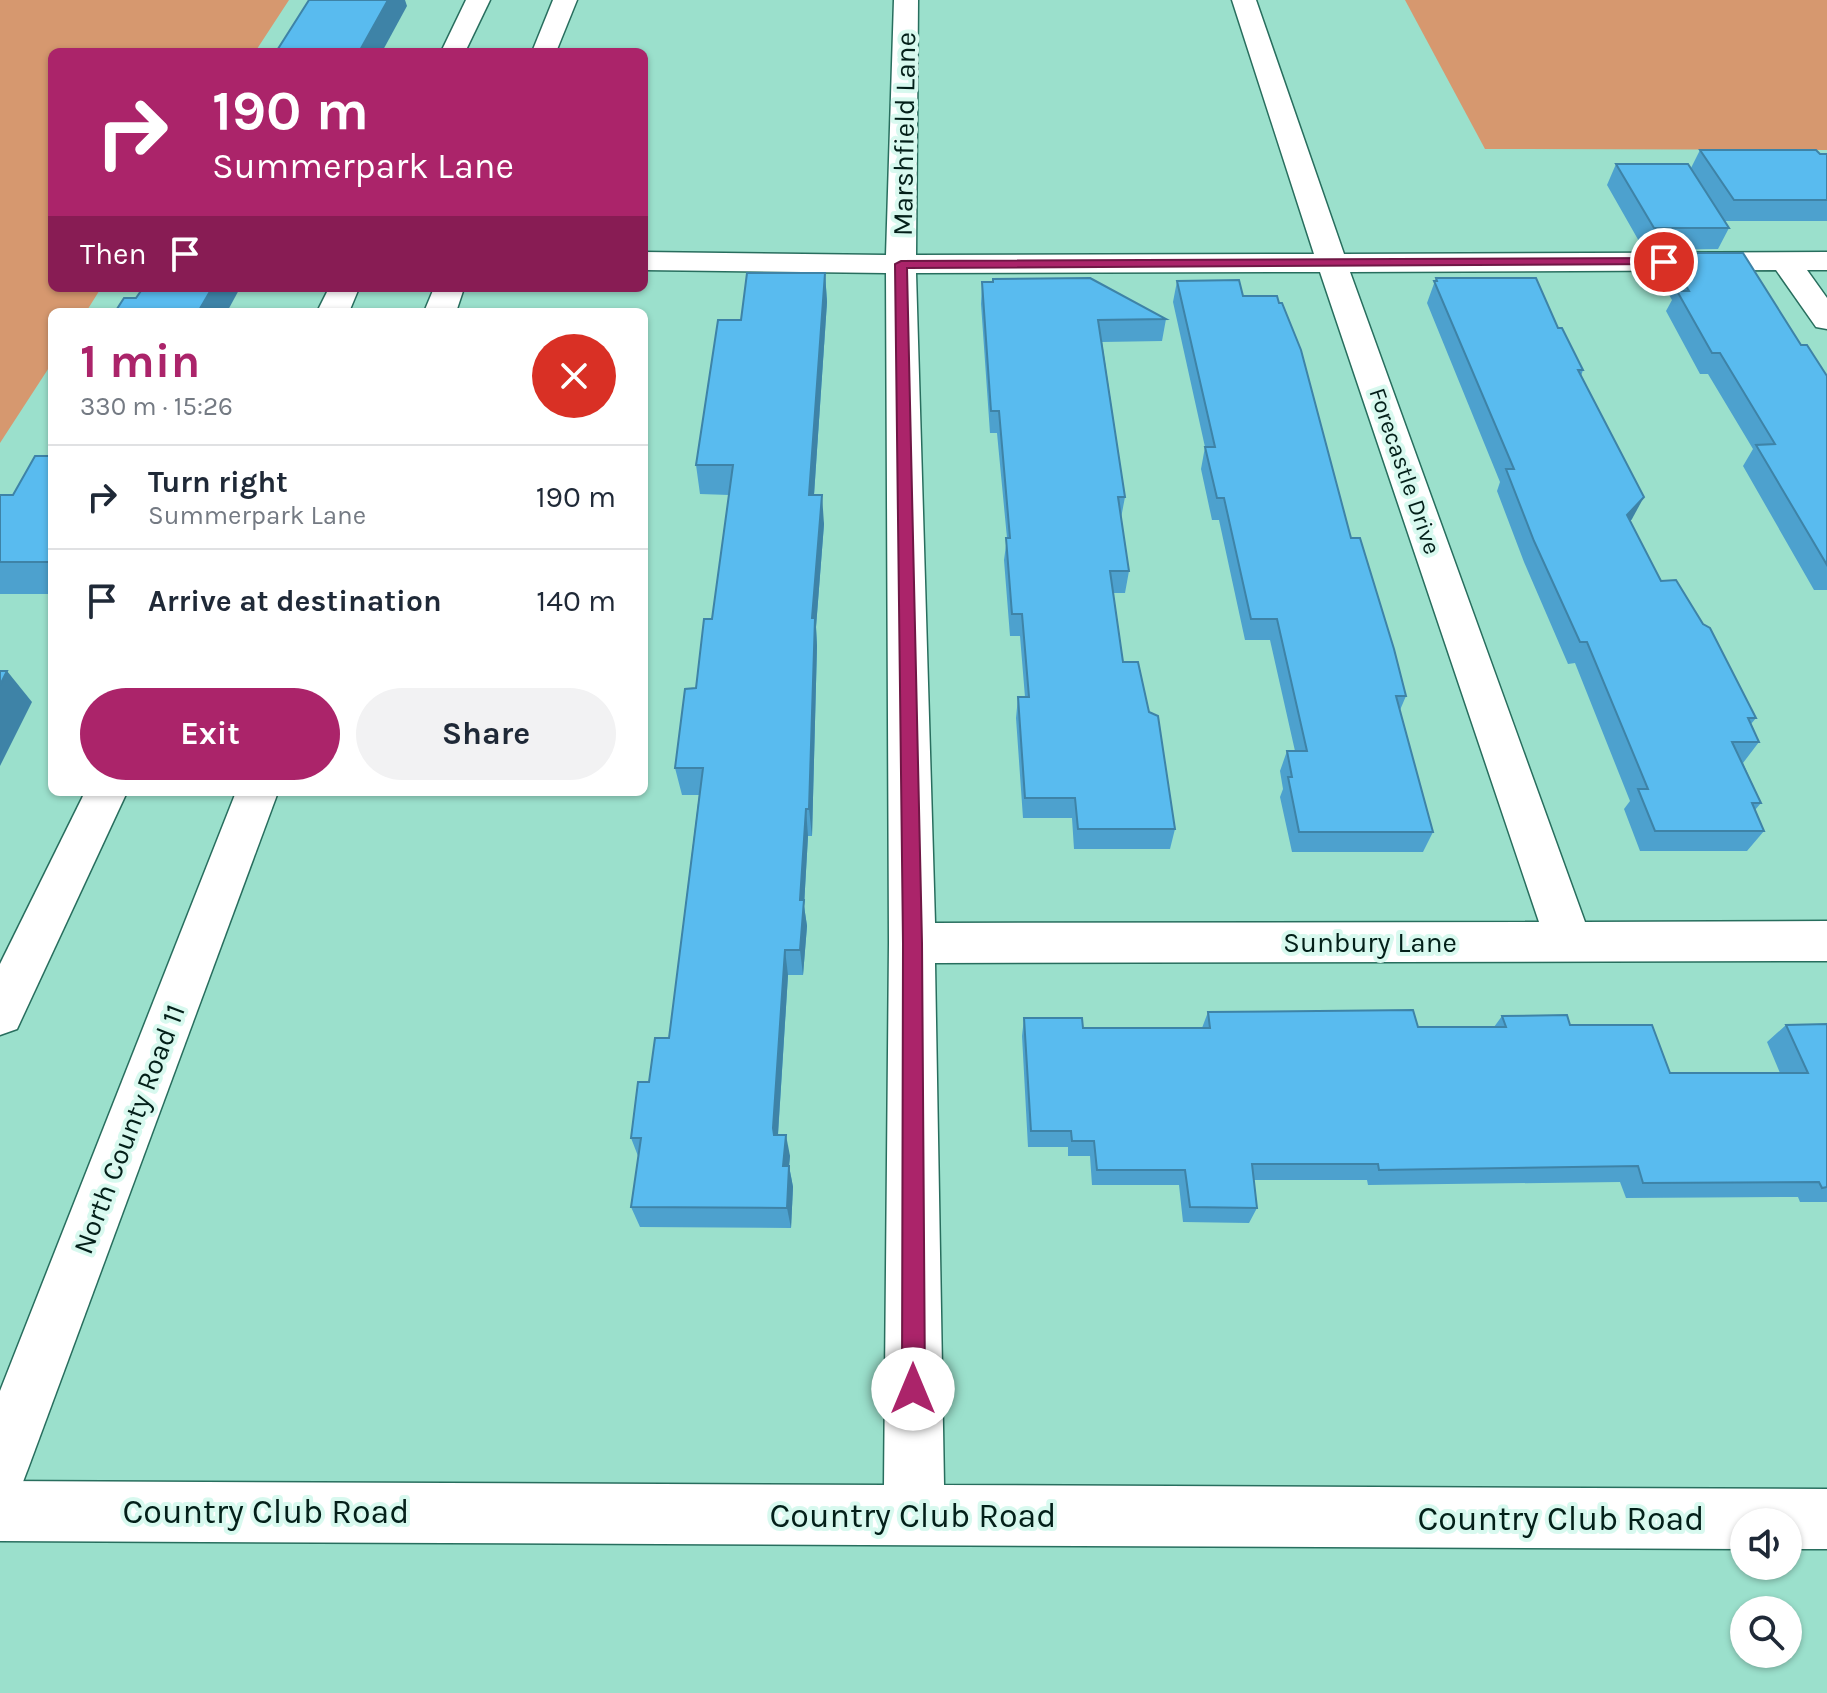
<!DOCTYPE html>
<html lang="en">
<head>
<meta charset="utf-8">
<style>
  :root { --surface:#fff; --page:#f2f2f3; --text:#1f2937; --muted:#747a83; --line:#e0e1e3; --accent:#ab246a }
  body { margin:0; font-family:Karla,sans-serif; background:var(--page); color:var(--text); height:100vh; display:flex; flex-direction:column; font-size:30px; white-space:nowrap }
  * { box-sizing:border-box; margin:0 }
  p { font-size:26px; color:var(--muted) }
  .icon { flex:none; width:44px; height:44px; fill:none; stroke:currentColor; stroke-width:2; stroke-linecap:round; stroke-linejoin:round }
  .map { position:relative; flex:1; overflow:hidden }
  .details { position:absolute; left:48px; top:308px; width:600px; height:488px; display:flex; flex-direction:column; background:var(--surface); border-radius:12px; box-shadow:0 2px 6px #0004 }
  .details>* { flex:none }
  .banner { position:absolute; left:48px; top:48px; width:600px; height:244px; border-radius:12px; box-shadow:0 2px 6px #0004; background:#ab246a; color:#fff; overflow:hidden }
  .buttons { position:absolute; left:1730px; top:1508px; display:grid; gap:16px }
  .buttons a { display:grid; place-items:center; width:72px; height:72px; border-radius:50%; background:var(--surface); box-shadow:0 2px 6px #0004; font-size:40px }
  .pin { position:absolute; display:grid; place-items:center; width:68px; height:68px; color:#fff; margin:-34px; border:4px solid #fff; border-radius:50%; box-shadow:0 2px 8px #0007 }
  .me { position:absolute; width:88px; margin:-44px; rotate:0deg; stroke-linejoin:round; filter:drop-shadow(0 0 6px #0008) }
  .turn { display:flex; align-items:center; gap:28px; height:168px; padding:0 32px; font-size:36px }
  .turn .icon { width:104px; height:104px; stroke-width:2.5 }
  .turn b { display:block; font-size:56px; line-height:68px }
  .then { display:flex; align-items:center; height:76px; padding:0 32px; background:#0003; gap:16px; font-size:30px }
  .round { display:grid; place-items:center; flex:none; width:84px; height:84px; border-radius:42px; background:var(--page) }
  .overview { display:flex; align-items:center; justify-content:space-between; height:136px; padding:0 32px }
  h1 { font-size:48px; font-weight:700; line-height:60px; color:var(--accent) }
  .button { display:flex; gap:16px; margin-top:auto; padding:16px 32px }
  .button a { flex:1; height:92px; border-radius:48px; background:var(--accent); color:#fff; font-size:32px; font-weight:700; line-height:92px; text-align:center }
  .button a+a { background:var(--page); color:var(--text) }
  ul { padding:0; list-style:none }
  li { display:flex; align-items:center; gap:24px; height:104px; padding:0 32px; border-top:2px solid var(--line) }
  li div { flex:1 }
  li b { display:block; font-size:30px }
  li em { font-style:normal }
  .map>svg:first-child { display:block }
  .green { fill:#d6986f }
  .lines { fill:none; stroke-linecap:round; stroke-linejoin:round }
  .minor-casing { stroke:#286e5e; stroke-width:3 }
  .major-casing { stroke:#286e5e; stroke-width:3 }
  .minor { fill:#fff; fill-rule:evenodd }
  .major { fill:#fff; fill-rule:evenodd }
  .wall { fill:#4da1ce }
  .shaded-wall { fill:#3e83a7 }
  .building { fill:#59bbef; stroke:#3e83a7; stroke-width:2 }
  .route { fill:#ab246a; stroke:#6f1745; stroke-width:2 }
  .labels { text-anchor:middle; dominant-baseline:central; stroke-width:8; stroke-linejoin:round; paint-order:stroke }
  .far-street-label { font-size:24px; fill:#031f19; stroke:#d8f9ef }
  .street-label { font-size:28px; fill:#031f19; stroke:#d8f9ef }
  .near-street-label { font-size:34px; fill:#031f19; stroke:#d8f9ef }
</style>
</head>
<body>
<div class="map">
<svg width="1827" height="1693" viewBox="0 0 1827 1693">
  <rect width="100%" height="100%" fill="#9be0cc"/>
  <!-- green -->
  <g class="green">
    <path d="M 0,0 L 289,0 L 255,52 L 52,52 L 52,288 L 101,288 L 86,312 L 52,312 L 52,363 L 0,443 Z"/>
    <path d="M 1405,0 L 1827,0 L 1827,150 L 1485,149 Z"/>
  </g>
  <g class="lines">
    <defs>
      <g id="minor">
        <path d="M 466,0 L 490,0 L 465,52 L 441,52 Z"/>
        <path d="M 894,0 L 918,0 L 916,255 L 1314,254 L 1232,0 L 1256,0 L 1344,254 L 1827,252 L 1827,270 L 1807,270 L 1827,298 L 1827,329 L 1816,327 L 1776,270 L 1350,272 L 1585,922 L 1827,921 L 1827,961 L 935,963 L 944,1485 L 1827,1489 L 1827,1549 L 1788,1549 L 1788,1522 L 1744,1522 L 1744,1549 L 0,1541 L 0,1481 L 884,1485 L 889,943 L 886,273 L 644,270 L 644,252 L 886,255 ZM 1320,272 L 1539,922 L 935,923 L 916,273 Z"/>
        <path d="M 329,288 L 359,288 L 349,312 L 317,312 Z"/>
        <path d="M 85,792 L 127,792 L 17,1029 L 0,1035 L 0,964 Z"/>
      </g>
      <g id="major">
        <path d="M 553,0 L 577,0 L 556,52 L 532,52 Z"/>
        <path d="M 434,288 L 464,288 L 456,312 L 424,312 Z"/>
        <path d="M 236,792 L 278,792 L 29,1466 L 21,1487 L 0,1495 L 0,1391 Z"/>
      </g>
    </defs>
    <!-- minor casing -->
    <use href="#minor" class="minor-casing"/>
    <!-- major casing -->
    <use href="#major" class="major-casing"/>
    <!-- minor -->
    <use href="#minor" class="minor"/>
    <!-- major -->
    <use href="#major" class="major"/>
  </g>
  <!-- wall -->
  <g class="wall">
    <path d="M 1700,150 L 1827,154 L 1827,221 L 1725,221 L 1729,228 L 1718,249 L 1644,250 L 1607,185 L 1616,164 L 1691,168 Z"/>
    <path d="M 1667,253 L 1801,345 L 1827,376 L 1827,590 L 1814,590 L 1743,466 L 1753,449 L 1708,374 L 1700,374 L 1666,311 L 1672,300 L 1657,274 Z"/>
    <path d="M 825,273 L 827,302 L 814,495 L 824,524 L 816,627 L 817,646 L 812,836 L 808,836 L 804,906 L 807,926 L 803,975 L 788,975 L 778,1135 L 790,1156 L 789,1166 L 793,1187 L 791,1228 L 640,1227 L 631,1207 L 638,1156 L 631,1138 L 649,1082 L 669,1038 L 699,795 L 682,795 L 675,768 L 696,688 L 712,619 L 729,495 L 700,494 L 696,465 L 741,320 Z"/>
    <path d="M 1436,278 L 1558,328 L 1583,370 L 1581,376 L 1632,519 L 1630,521 L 1661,581 L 1756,718 L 1751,724 L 1759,742 L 1743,763 L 1761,803 L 1755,810 L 1764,831 L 1747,851 L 1640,851 L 1624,809 L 1630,801 L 1575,663 L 1568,664 L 1524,562 L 1497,491 L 1500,482 L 1427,303 Z"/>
    <path d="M 1177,281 L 1243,296 L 1351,538 L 1406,696 L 1400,710 L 1433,832 L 1423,852 L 1292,852 L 1280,797 L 1283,789 L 1280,771 L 1287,751 L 1295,751 L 1270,640 L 1245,640 L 1219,520 L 1212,520 L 1201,469 L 1205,447 L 1173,302 Z"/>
    <path d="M 982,282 L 1166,319 L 1162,341 L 1102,342 L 1125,497 L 1121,518 L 1129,571 L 1125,593 L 1113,593 L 1123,662 L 1175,829 L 1170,849 L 1074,849 L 1072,818 L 1023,818 L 1016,718 L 1018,697 L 1025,697 L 1020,636 L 1010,636 L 1004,560 L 1007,538 L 997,433 L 990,433 L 981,304 Z"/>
    <path d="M 52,456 L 52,594 L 0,594 L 0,495 L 13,495 Z"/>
    <path d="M 1208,1012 L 1418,1027 L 1494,1027 L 1502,1016 L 1570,1025 L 1670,1073 L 1780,1073 L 1767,1042 L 1786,1025 L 1827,1024 L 1827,1202 L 1800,1202 L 1798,1197 L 1626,1198 L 1620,1182 L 1368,1185 L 1367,1180 L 1254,1180 L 1257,1208 L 1249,1223 L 1183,1222 L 1179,1185 L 1092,1185 L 1090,1156 L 1068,1156 L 1068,1147 L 1028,1147 L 1022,1036 L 1024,1018 L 1083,1028 L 1202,1028 Z"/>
  </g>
  <!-- shaded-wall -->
  <g class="shaded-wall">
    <path d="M 388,0 L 405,0 L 407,6 L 382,52 L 359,52 Z"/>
    <path d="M 825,273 L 827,302 L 812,524 L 809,495 Z"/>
    <path d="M 212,288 L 240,288 L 227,312 L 198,312 Z"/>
    <path d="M 822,495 L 824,524 L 816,627 L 817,646 L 812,836 L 809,809 L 812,618 Z"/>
    <path d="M 1644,497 L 1632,519 L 1615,537 L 1627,515 Z"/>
    <path d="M 7,671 L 32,702 L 0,766 L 0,685 Z"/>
    <path d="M 806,809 L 808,836 L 804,906 L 807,926 L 803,975 L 800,950 L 800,900 Z"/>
    <path d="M 785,950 L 788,975 L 777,1149 L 773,1128 Z"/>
    <path d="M 786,1135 L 790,1156 L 787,1187 L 783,1166 Z"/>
    <path d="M 789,1166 L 793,1187 L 791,1228 L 787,1208 Z"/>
  </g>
  <!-- building -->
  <g class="building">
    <path d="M 309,0 L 388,0 L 359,52 L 276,52 Z"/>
    <path d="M 1700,150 L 1816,150 L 1820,154 L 1827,154 L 1827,200 L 1734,200 Z"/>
    <path d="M 1616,164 L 1688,164 L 1729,228 L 1654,228 Z"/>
    <path d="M 1667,253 L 1743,253 L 1801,345 L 1807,345 L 1827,376 L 1827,565 L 1756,445 L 1775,444 L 1720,353 L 1712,353 L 1677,291 L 1689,291 Z"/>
    <path d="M 747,273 L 825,273 L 809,495 L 822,495 L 812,618 L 815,618 L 809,809 L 806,809 L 800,900 L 804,900 L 800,950 L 785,950 L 773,1128 L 774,1135 L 786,1135 L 783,1166 L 789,1166 L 787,1208 L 631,1207 L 641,1138 L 631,1138 L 638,1082 L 649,1082 L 655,1038 L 669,1038 L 703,768 L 675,768 L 685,689 L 696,688 L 704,619 L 712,619 L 733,465 L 696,465 L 718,320 L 741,320 Z"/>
    <path d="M 1090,278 L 1166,319 L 1098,320 L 1125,497 L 1118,497 L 1129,571 L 1110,571 L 1123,662 L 1138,662 L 1149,712 L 1158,716 L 1175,829 L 1078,829 L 1075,798 L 1025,798 L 1018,697 L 1029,697 L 1022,614 L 1012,614 L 1006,538 L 1010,538 L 999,411 L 991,411 L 982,282 L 993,282 L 993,279 Z"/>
    <path d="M 1436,278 L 1536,278 L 1558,328 L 1562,328 L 1583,370 L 1578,370 L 1644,497 L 1627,515 L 1661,581 L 1676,580 L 1703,624 L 1710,628 L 1756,718 L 1748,718 L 1759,742 L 1732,742 L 1761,803 L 1752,803 L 1764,831 L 1655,831 L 1638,789 L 1648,789 L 1587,642 L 1580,642 L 1534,541 L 1506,469 L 1514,469 L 1434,281 L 1437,281 Z"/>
    <path d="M 1239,280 L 1243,296 L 1277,296 L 1279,303 L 1282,303 L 1301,350 L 1351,538 L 1360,538 L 1394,649 L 1406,696 L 1396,696 L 1433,832 L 1299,832 L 1288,777 L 1292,777 L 1287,751 L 1307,751 L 1277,619 L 1251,619 L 1224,498 L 1217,498 L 1205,447 L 1215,447 L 1177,281 Z"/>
    <path d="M 143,288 L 212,288 L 198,312 L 115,312 L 124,298 L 136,298 Z"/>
    <path d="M 35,456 L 52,456 L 52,562 L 0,562 L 0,495 L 13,495 Z"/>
    <path d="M 0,671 L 7,671 L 0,685 Z"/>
    <path d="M 1413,1010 L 1418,1027 L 1506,1027 L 1502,1016 L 1567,1015 L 1570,1025 L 1652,1025 L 1670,1073 L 1808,1073 L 1786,1025 L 1827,1024 L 1827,1187 L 1822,1188 L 1819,1182 L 1643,1183 L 1638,1166 L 1379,1170 L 1378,1164 L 1252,1164 L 1257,1208 L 1190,1207 L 1185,1170 L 1097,1170 L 1094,1141 L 1072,1141 L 1071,1131 L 1031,1131 L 1024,1018 L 1082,1018 L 1083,1028 L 1210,1028 L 1208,1012 Z"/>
  </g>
  <!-- route -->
  <path class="route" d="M 1664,258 L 1668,259 L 1668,264 L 907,268 L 922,943 L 925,1389 L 922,1397 L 913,1400 L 905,1397 L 902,1389 L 903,943 L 895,264 L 901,261 Z"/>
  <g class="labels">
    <!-- far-street labels -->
    <g class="far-street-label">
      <text transform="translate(1405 471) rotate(71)">Forecastle Drive</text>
    </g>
    <!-- street labels -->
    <g class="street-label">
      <text transform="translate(904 134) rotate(-89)">Marshfield Lane</text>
      <text x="1370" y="942">Sunbury Lane</text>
      <text transform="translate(129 1129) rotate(-69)">North County Road 11</text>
    </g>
    <!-- near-street labels -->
    <g class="near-street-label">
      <text x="266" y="1512">Country Club Road</text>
      <text x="913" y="1516">Country Club Road</text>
      <text x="1561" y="1519">Country Club Road</text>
    </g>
  </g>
</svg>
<div class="buttons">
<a><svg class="icon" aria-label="sound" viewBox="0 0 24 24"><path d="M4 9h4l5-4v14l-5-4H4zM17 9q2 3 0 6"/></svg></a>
<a><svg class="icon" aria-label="search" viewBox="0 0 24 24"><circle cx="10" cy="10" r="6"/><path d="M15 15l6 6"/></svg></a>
</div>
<div class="pin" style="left:1664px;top:262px;background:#d93025"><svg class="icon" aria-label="arrive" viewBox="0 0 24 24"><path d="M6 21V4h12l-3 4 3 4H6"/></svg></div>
<svg class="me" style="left:913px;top:1389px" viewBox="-20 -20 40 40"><circle r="19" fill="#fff"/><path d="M0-13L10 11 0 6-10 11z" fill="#ab246a"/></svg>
<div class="banner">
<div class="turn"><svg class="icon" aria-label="right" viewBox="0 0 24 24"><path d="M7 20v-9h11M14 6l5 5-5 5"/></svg><div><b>190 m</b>Summerpark Lane</div></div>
<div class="then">Then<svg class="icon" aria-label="arrive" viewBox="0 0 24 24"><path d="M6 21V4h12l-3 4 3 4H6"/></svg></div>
</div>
<section class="details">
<div class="overview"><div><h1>1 min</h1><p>330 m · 15:26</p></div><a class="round" style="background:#d93025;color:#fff"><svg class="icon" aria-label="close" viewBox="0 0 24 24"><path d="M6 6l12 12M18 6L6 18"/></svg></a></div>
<ul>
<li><svg class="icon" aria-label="right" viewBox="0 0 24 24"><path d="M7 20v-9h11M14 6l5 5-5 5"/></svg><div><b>Turn right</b><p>Summerpark Lane</p></div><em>190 m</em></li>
<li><svg class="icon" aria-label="arrive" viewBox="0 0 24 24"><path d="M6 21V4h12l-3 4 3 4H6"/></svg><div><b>Arrive at destination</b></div><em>140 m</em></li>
</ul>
<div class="button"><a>Exit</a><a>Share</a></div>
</section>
</div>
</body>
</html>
